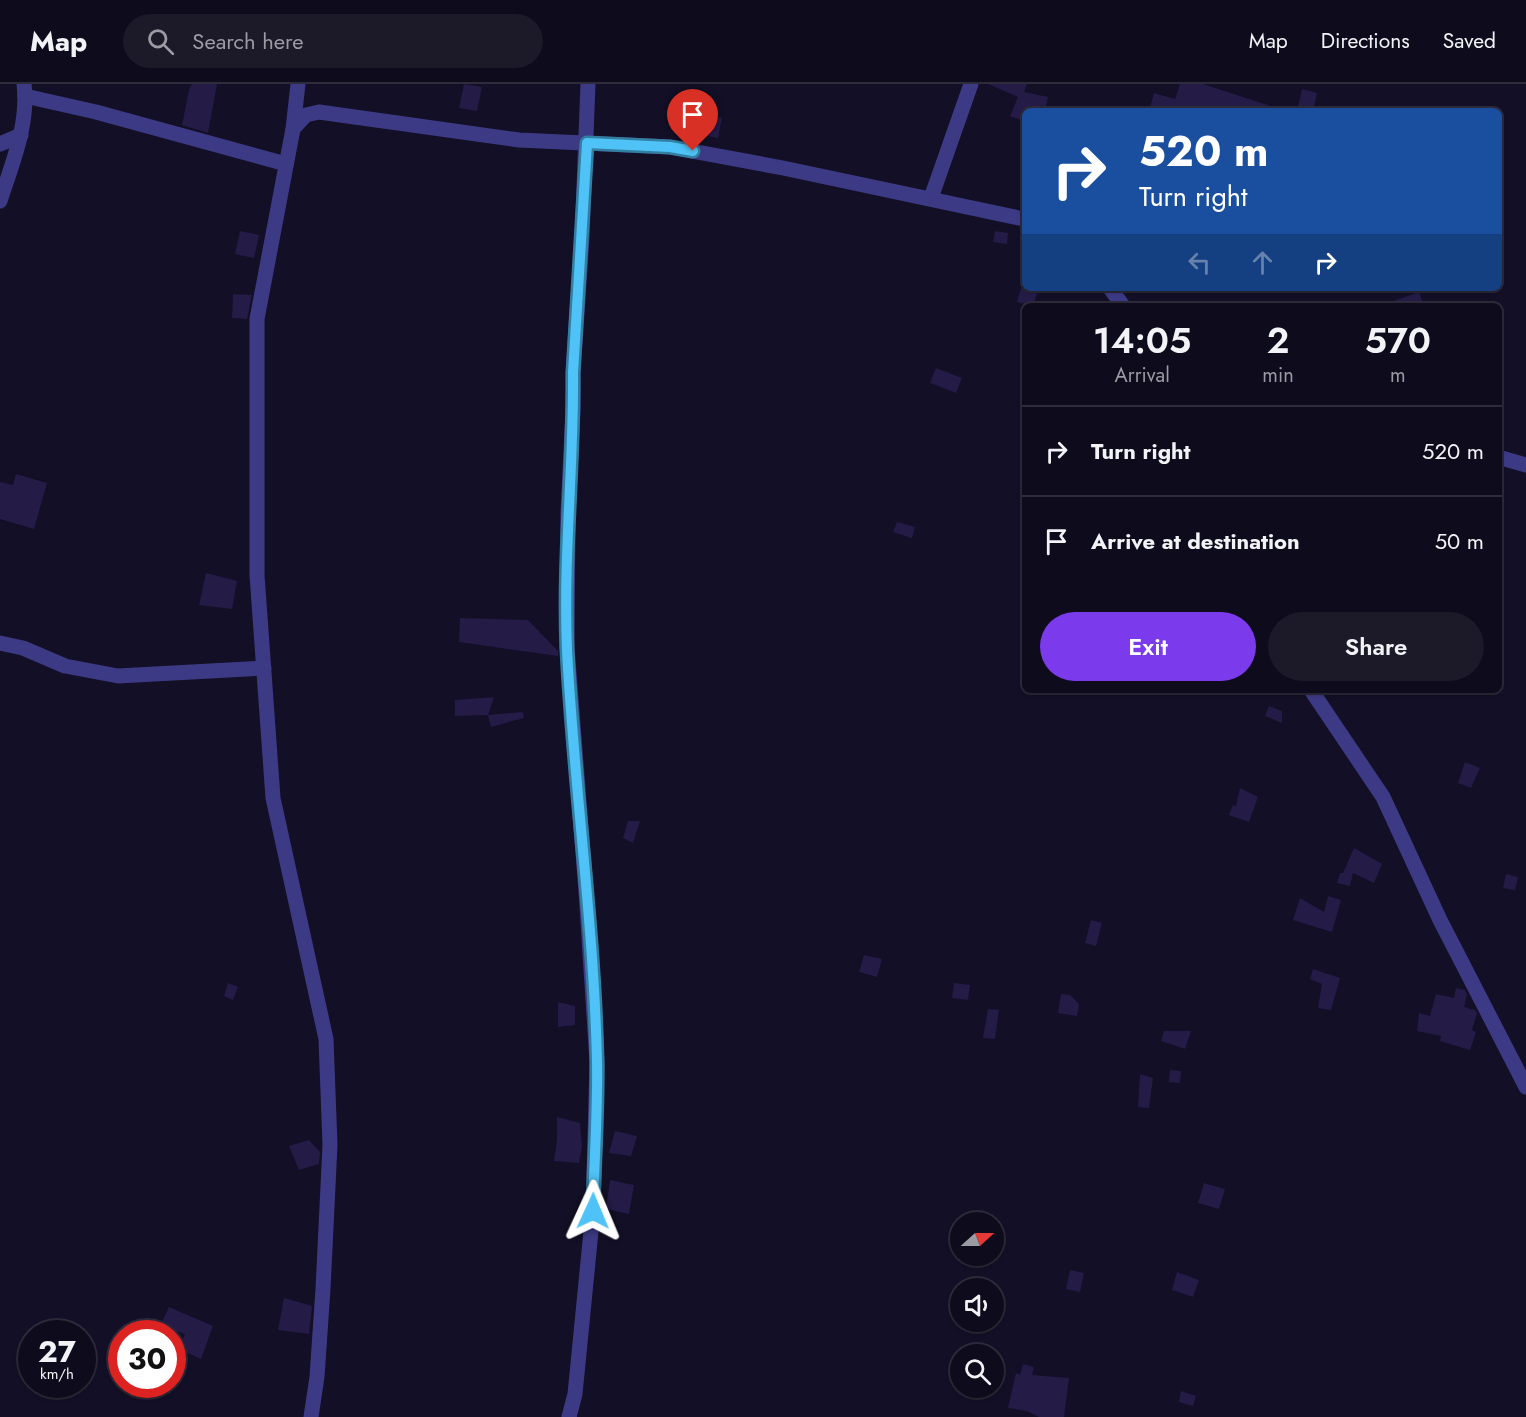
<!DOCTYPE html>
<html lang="en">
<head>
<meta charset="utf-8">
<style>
  :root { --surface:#0e0b1c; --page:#1c1929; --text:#f1f3f6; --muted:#9b9ba3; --line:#2e2b3b; --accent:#7c3aed }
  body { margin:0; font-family:Jost,sans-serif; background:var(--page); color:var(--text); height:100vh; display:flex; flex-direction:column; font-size:22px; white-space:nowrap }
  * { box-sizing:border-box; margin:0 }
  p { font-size:20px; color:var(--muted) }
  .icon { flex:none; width:33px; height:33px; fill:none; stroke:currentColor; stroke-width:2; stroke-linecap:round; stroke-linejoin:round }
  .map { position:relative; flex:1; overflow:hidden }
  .panel { position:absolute; left:1022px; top:219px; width:480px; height:390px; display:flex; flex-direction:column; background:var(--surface); border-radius:9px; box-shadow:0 2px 4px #0004,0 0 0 2px var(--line) }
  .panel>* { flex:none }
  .banner { position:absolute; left:1022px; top:24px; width:480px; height:183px; border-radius:9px; box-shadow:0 2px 4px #0004,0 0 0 2px var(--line); background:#1a4fa0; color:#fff; overflow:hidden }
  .needle { width:39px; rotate:69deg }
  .controls { position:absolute; left:950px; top:1128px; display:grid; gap:12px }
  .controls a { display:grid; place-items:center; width:54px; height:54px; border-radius:50%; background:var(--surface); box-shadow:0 2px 4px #0004,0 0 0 2px var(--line); font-size:30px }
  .speed { position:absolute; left:18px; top:1236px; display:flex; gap:12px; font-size:30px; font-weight:700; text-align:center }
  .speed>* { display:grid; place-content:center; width:78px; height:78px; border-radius:50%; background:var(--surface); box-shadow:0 2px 4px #0004,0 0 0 2px var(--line); line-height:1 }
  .speed small { font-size:15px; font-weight:400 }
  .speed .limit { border:9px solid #d22; background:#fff; color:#111 }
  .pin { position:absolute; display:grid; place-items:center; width:51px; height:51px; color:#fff; margin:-62px -26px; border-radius:50% 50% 50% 0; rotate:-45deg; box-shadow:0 0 6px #0007 }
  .pin .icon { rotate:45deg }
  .me { position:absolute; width:66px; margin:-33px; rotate:1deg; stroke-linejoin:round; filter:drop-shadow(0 0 4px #0008) }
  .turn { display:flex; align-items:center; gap:21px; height:126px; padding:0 18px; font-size:27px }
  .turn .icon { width:78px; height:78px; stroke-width:2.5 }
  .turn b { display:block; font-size:42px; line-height:51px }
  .lanes { display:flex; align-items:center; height:57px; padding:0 18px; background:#0003; justify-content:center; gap:30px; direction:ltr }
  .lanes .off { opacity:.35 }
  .eta { display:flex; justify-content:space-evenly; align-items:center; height:102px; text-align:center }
  .eta b { font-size:36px; font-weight:600; line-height:42px }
  .primary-button { display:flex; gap:12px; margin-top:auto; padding:12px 18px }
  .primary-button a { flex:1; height:69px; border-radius:36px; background:var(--accent); color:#fff; font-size:24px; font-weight:600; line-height:69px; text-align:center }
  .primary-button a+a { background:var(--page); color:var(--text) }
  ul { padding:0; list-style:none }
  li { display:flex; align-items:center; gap:18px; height:90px; padding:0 18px; border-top:2px solid var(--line) }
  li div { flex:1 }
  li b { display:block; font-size:22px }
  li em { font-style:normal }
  header { display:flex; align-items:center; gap:36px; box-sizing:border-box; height:84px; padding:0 30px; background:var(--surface); border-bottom:2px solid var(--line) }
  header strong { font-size:28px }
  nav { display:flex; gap:33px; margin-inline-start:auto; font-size:21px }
  .search { width:420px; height:54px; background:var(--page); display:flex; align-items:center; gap:15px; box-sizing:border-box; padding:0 21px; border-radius:33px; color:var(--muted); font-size:22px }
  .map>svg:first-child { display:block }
  .building { fill:#241b47 }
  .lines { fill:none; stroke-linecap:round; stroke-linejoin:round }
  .minor { stroke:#3d3a85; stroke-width:15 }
  .route-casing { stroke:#337fa1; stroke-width:15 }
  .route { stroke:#4fc3f7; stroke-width:10 }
</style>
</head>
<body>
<header>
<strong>Map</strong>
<div class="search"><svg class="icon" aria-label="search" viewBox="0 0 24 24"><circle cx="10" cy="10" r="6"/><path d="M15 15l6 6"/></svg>Search here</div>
<nav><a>Map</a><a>Directions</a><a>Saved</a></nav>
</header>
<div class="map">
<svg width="1526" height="1333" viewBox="0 0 1526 1333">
  <rect width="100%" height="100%" fill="#130f26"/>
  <!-- building -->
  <g class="building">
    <path d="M 192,0 L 217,0 L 208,49 L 182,41 L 189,6 Z"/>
    <path d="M 464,0 L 482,3 L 477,27 L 459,24 Z"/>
    <path d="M 988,0 L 1027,0 L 1024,8 L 1048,13 L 1045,27 L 1024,27 L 1021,36 L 1010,32 L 1018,13 Z"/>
    <path d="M 1180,0 L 1203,0 L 1277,24 L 1277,27 L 1149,27 L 1154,9 L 1175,15 Z"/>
    <path d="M 1302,5 L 1317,9 L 1313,27 L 1297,27 Z"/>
    <path d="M 687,27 L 722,34 L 718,54 L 683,47 Z"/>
    <path d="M 240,147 L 259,151 L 254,174 L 235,170 Z"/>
    <path d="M 995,147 L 1008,149 L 1007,160 L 993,158 Z"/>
    <path d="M 1022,201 L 1024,204 L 1038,207 L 1033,222 L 1017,218 Z"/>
    <path d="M 1419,208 L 1424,222 L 1385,222 L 1385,220 Z"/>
    <path d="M 233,210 L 252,211 L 247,235 L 232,234 Z"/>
    <path d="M 936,284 L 962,294 L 956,309 L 930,299 Z"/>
    <path d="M 16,390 L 47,399 L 34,445 L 0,435 L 0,398 L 13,401 Z"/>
    <path d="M 897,438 L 915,443 L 912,454 L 893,448 Z"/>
    <path d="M 206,489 L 237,497 L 232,525 L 199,521 Z"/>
    <path d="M 460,534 L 528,536 L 558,567 L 558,572 L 459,558 Z"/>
    <path d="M 494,613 L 488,631 L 455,632 L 455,616 Z"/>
    <path d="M 1269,622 L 1282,627 L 1282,639 L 1265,632 Z"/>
    <path d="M 523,628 L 524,634 L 491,643 L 488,631 Z"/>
    <path d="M 1465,678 L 1480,684 L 1471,704 L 1458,699 Z"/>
    <path d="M 1240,704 L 1258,713 L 1249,738 L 1229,731 L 1233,721 L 1236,722 Z"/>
    <path d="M 628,737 L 640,737 L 633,759 L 623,754 Z"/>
    <path d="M 1354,764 L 1382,780 L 1374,799 L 1353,789 L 1350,802 L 1337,799 L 1340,789 L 1343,789 Z"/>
    <path d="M 1506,790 L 1518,793 L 1515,806 L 1503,804 Z"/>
    <path d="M 1328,812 L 1341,816 L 1332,848 L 1293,836 L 1300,814 L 1324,828 Z"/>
    <path d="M 1091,836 L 1102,839 L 1096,862 L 1085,859 Z"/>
    <path d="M 864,871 L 882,875 L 877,893 L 859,888 Z"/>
    <path d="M 1313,885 L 1340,894 L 1331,926 L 1318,924 L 1322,900 L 1310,895 Z"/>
    <path d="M 228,899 L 238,903 L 233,916 L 224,912 Z"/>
    <path d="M 954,899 L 970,901 L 968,916 L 952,914 Z"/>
    <path d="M 1456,904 L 1465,906 L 1467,911 L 1464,923 L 1475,926 L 1477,929 L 1472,946 L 1476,948 L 1470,966 L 1440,957 L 1441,952 L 1417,947 L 1419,929 L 1430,932 L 1436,910 L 1454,914 Z"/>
    <path d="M 1061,910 L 1070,911 L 1079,920 L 1077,932 L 1058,929 Z"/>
    <path d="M 558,918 L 575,922 L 575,941 L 558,943 Z"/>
    <path d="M 988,925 L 999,926 L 995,955 L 983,954 Z"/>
    <path d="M 1164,947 L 1191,947 L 1185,965 L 1161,957 Z"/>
    <path d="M 1170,986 L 1181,987 L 1180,999 L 1169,998 Z"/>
    <path d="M 1140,990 L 1153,994 L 1149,1024 L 1138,1023 Z"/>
    <path d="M 557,1033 L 580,1039 L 582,1063 L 579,1079 L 554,1077 L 557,1056 Z"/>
    <path d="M 615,1047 L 637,1052 L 631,1072 L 609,1069 Z"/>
    <path d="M 309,1056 L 320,1068 L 319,1080 L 299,1086 L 289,1062 Z"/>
    <path d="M 610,1096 L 634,1101 L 629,1130 L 606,1125 Z"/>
    <path d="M 1204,1099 L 1225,1105 L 1219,1125 L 1198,1119 Z"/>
    <path d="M 1070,1186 L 1084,1189 L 1080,1208 L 1066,1205 Z"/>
    <path d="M 1177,1188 L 1199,1196 L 1193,1213 L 1172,1206 Z"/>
    <path d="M 284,1214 L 312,1222 L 309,1250 L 278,1246 Z"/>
    <path d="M 169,1223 L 213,1242 L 201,1275 L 179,1265 L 185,1250 L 160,1242 Z"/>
    <path d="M 1023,1280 L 1034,1283 L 1032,1291 L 1069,1294 L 1064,1333 L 1039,1333 L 1027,1327 L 1008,1324 L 1016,1289 L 1020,1291 Z"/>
    <path d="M 1181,1307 L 1196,1312 L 1193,1322 L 1179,1318 Z"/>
  </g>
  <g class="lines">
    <!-- minor -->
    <g class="minor">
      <path d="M 298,0 L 293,45 L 257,235 L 257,491 L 273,714 L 326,955 L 330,1061 L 323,1205 L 317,1293 L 311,1333"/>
      <path d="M 25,12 L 96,28 L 286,80"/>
      <path d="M 293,45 L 306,31 L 319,28 L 519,56 L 670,63 L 783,84 L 1024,135"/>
      <path d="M 0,60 L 21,51"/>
      <path d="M 931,114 L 971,0"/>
      <path d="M 0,117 C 12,80 29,40 24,0"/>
      <path d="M 1110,204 L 1123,222"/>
      <path d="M 1498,373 L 1526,381"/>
      <path d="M 0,559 L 23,564 L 65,582 L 118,592 L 264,584"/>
      <path d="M 1311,606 L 1383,713 L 1440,836 L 1526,1003"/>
      <path d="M 569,1333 L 575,1310 L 593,1127 L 597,978 L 586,808 L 567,563 L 568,427 L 573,327 L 573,289 L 582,154 L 588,0"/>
    </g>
  </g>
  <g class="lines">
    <defs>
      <path id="route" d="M 593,1127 C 594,1078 598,1027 597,978 C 594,840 574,703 567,566 C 563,473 574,381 573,289 L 587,59 L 670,63 L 693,67"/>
    </defs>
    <!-- route casing -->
    <use href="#route" class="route-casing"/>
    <!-- route -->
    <use href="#route" class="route"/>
  </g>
</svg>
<div class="controls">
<a><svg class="needle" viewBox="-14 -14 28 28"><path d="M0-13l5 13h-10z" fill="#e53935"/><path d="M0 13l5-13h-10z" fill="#9b9ba3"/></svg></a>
<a><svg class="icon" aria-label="sound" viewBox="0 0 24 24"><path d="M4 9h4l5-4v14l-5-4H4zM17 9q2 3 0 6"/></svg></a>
<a><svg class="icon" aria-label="search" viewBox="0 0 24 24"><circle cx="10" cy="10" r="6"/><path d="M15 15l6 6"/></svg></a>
</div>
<div class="speed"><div>27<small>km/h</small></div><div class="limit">30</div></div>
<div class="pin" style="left:693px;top:67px;background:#d93025"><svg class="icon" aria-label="arrive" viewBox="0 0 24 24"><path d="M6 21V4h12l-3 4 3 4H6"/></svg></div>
<svg class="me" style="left:593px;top:1127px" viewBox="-20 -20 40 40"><path d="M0-17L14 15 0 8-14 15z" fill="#4fc3f7" stroke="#fff" stroke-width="4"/></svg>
<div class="banner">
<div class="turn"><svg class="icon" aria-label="right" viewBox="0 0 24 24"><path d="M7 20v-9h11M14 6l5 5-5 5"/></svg><div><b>520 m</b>Turn right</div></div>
<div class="lanes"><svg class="icon off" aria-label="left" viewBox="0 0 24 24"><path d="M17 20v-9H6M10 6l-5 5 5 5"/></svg><svg class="icon off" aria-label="ahead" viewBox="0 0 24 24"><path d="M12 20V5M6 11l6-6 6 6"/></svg><svg class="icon" aria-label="right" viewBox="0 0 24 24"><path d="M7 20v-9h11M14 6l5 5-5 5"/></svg></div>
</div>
<section class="panel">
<div class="eta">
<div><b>14:05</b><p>Arrival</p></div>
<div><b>2</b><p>min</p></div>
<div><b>570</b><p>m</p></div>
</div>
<ul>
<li><svg class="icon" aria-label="right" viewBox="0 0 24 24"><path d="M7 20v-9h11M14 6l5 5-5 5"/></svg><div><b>Turn right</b></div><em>520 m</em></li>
<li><svg class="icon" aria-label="arrive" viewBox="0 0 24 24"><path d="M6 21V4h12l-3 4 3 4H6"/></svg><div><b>Arrive at destination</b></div><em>50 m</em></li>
</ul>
<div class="primary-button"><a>Exit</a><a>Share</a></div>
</section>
</div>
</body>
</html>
